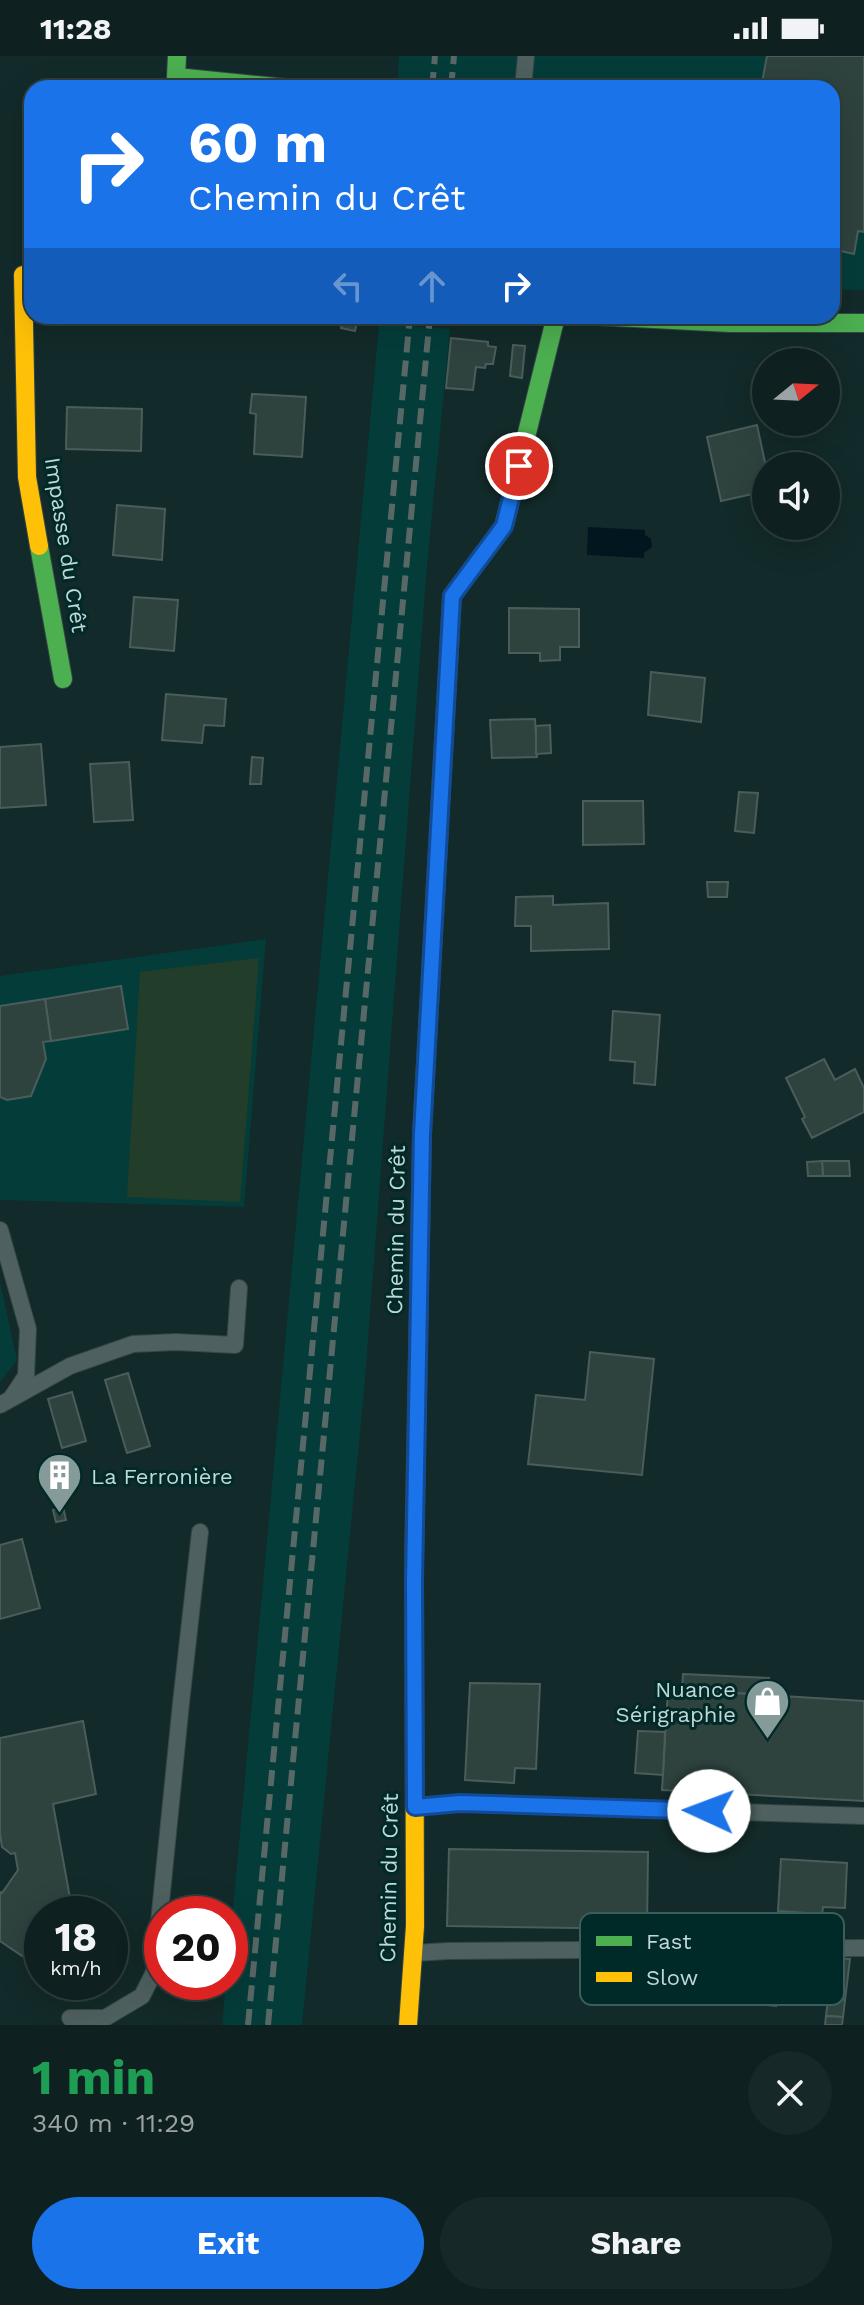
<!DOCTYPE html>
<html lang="en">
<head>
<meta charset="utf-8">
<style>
  :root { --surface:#0e201f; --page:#172828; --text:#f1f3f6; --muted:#9ba3a4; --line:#2e3e3d; --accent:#1a73e8 }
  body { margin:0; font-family:"Work Sans",sans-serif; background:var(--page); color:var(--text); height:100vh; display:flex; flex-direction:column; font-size:30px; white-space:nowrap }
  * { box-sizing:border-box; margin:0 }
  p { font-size:26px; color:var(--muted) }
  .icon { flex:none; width:44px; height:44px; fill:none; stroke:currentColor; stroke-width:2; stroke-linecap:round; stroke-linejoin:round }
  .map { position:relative; height:1969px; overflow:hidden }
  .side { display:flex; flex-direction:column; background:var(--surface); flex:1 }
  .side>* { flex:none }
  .guide { position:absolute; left:24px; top:24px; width:816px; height:244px; border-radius:24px; box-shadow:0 8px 32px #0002,0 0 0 2px var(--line); background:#1a73e8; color:#fff; overflow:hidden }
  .needle { width:52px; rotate:72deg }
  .fabs { position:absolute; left:752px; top:292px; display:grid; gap:16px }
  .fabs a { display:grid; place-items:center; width:88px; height:88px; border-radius:50%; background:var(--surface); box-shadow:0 8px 32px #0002,0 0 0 2px var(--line); font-size:40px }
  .speed { position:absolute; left:24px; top:1840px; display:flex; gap:16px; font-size:40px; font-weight:700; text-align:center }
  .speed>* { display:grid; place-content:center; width:104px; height:104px; border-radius:50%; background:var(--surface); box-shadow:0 8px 32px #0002,0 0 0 2px var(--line); line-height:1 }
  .speed small { font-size:20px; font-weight:400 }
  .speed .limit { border:12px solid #d22; background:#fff; color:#111 }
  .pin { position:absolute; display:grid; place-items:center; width:68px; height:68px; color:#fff; margin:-34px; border:4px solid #fff; border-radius:50%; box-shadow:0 2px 8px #0007 }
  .me { position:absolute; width:88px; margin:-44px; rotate:272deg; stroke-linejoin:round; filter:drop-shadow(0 0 6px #0008) }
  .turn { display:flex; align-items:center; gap:28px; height:168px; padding:0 32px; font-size:36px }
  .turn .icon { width:104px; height:104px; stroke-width:2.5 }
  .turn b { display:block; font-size:56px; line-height:68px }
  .lanes { display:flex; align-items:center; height:76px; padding:0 32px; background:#0003; justify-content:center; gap:40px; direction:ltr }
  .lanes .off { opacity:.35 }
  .round { display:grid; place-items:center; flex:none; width:84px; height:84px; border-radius:42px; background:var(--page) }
  .overview { display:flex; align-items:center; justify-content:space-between; height:136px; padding:0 32px }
  h1 { font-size:48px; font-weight:700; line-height:60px; color:#1e9e55 }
  .action { display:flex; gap:16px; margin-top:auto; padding:16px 32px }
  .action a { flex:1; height:92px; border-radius:48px; background:var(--accent); color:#fff; font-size:32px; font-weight:700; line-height:92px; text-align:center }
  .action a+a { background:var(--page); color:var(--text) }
  .status { display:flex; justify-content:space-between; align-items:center; height:56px; padding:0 40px; background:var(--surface); direction:ltr }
  .status svg { height:22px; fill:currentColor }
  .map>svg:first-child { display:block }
  .built { fill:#043c39 }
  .green { fill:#223d29 }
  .water { fill:#021620 }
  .building { fill:#2e423e; stroke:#4b5d5a; stroke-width:2 }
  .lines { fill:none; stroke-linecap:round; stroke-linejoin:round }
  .lane-casing { stroke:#344645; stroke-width:18 }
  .fast-casing { stroke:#344645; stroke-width:20 }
  .slow-casing { stroke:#344645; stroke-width:20 }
  .lane { stroke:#4e605f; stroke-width:16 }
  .fast { stroke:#4caf50; stroke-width:18 }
  .slow { stroke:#ffc107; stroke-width:18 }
  .rail { stroke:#586867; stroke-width:6; stroke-dasharray:16 8; stroke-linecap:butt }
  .route-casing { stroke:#114b97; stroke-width:20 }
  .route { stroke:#1a73e8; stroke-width:14 }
  .labels { text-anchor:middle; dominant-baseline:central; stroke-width:6; stroke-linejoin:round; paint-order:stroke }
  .street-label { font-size:22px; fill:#c2d8d6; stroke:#002a28 }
  .poi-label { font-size:22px; fill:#c2d8d6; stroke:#002a28; text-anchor:start }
  .key { fill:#002a28; stroke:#3a5e5c; stroke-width:2 }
  .key-label { font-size:22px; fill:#c2d8d6 }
</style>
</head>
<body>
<div class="status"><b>11:28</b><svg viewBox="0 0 49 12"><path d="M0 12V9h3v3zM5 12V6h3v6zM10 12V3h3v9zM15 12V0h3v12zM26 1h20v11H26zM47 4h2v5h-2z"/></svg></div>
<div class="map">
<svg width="864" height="1969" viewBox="0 0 864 1969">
  <rect width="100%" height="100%" fill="#122a29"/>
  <!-- built -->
  <g class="built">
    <path d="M 399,0 L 864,0 L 864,234 L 832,233 L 832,32 L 397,32 Z"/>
    <path d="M 379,268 L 450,273 L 426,521 L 364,1336 L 302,1969 L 222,1969 L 226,1926 L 230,1926 L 230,1885 Z"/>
    <path d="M 266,883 L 244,1151 L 0,1144 L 0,920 Z"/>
    <path d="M 0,1226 L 17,1304 L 0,1326 Z"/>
  </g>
  <!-- green -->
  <path class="green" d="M 259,902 L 240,1146 L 127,1141 L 140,916 Z"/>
  <!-- water -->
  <path class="water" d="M 588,471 L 645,474 L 645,479 L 651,483 L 652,491 L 644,497 L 644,502 L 587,499 Z"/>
  <!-- building -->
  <g class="building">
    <path d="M 767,0 L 864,0 L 864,176 L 858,175 L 854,198 L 832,193 L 832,32 L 761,32 Z"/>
    <path d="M 344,260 L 358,261 L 355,275 L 341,272 Z"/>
    <path d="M 451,282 L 488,286 L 488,290 L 496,291 L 493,308 L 486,308 L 485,312 L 476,311 L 473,334 L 446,332 Z"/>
    <path d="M 513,289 L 525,290 L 522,322 L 510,320 Z"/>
    <path d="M 252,338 L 306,341 L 302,401 L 254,398 L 256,358 L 250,357 Z"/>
    <path d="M 67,351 L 142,353 L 141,395 L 66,393 Z"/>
    <path d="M 757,369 L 766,411 L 766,435 L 721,445 L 707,381 Z"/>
    <path d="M 117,449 L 165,453 L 162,504 L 113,499 Z"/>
    <path d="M 134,541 L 178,544 L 174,595 L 130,591 Z"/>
    <path d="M 509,552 L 579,553 L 579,591 L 560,591 L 560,604 L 540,605 L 540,597 L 509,597 Z"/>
    <path d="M 651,616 L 705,622 L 701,666 L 648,659 Z"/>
    <path d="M 166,638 L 226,643 L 224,670 L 204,669 L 202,687 L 162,684 Z"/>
    <path d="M 535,663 L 537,701 L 492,702 L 490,664 Z"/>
    <path d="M 550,669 L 551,697 L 536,698 L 536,670 Z"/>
    <path d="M 41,688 L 46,749 L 0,752 L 0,691 Z"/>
    <path d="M 252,701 L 263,702 L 261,728 L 250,728 Z"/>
    <path d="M 129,706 L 133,764 L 94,766 L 90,708 Z"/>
    <path d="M 739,736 L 758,737 L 754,777 L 735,775 Z"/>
    <path d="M 583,745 L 643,745 L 644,788 L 583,789 Z"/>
    <path d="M 707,826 L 728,826 L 727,841 L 708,841 Z"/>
    <path d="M 553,840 L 553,849 L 608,847 L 609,893 L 531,895 L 531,870 L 515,870 L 516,841 Z"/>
    <path d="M 121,930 L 128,973 L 51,985 L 45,943 Z"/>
    <path d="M 45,943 L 51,985 L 43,986 L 46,1003 L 31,1040 L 7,1044 L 0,1041 L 0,950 Z"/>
    <path d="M 613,955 L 660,959 L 655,1029 L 634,1027 L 635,1006 L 610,1004 Z"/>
    <path d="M 824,1003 L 835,1024 L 855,1013 L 864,1032 L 864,1056 L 812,1082 L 802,1063 L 805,1061 L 786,1022 Z"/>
    <path d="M 822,1105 L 849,1105 L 850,1120 L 823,1120 Z"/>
    <path d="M 822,1105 L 823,1120 L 808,1120 L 807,1106 Z"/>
    <path d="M 590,1296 L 654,1303 L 642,1419 L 528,1408 L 536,1339 L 585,1344 Z"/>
    <path d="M 128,1317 L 150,1390 L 127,1397 L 105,1324 Z"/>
    <path d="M 72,1336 L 86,1385 L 62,1392 L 48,1343 Z"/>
    <path d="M 63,1451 L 66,1464 L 56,1466 L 53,1454 Z"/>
    <path d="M 22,1483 L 40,1552 L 0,1563 L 0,1489 Z"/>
    <path d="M 683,1618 L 769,1622 L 769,1639 L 682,1634 Z"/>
    <path d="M 470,1627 L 540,1628 L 536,1713 L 515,1712 L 514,1727 L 465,1724 Z"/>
    <path d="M 668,1633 L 864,1645 L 864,1745 L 662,1734 Z"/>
    <path d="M 83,1665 L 96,1738 L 53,1748 L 70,1842 L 59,1858 L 42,1858 L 42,1909 L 40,1912 L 0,1885 L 0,1836 L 2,1837 L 18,1814 L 15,1797 L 11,1798 L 2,1791 L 0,1778 L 0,1682 Z"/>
    <path d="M 638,1675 L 665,1676 L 663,1719 L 635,1717 Z"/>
    <path d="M 449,1793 L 648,1796 L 647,1873 L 447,1870 Z"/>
    <path d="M 781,1803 L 847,1807 L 845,1852 L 823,1851 L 822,1858 L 778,1855 Z"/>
    <path d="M 781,1899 L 850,1903 L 845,1944 L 777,1940 L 776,1950 L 733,1945 L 735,1916 L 778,1919 Z"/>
    <path d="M 828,1943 L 845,1944 L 843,1961 L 826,1960 Z"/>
    <path d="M 826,1960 L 843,1961 L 842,1969 L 825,1969 Z"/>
  </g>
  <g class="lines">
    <defs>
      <g id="lane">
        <path d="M 523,32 L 526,0"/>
        <path d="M 0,1174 L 28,1273 L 26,1320 L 12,1341"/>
        <path d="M 0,1349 L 70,1310 L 133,1288 L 176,1286 L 235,1289 L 239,1232"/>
        <path d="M 418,1750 L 460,1747 L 864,1760"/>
        <path d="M 414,1897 L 448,1895 L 864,1892"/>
        <path d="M 70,1962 L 105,1962 L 142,1940 L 154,1916 L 181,1647 L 200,1476"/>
      </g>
      <g id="fast">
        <path d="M 177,0 L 176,21 L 286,32"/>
        <path d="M 596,260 L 730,267 L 864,267"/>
        <path d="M 523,393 L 556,260"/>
        <path d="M 39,490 L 63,623"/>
        <path d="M 414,1504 L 422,1078 L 436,825"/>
      </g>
      <g id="slow">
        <path d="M 23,219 L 27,421 L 39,490"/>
        <path d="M 436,825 L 452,540 L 504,470 L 523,393"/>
        <path d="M 408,1969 L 415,1870 L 414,1504"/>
      </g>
    </defs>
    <!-- lane casing -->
    <use href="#lane" class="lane-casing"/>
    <!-- fast casing -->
    <use href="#fast" class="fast-casing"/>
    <!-- slow casing -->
    <use href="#slow" class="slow-casing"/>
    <!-- lane -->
    <use href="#lane" class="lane"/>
    <!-- fast -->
    <use href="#fast" class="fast"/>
    <!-- slow -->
    <use href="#slow" class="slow"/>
    <!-- rail -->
    <g class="rail">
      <path d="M 432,32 L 435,0"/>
      <path d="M 451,32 L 454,0"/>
      <path d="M 248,1969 L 410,260"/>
      <path d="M 268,1969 L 430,260"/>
    </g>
  </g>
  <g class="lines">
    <defs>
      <path id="route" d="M 519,410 L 504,470 L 452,540 L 422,1078 L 414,1525 L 415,1751 L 460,1747 L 709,1755"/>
    </defs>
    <!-- route casing -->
    <use href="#route" class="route-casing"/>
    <!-- route -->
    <use href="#route" class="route"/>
  </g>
  <!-- icons -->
  <defs>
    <symbol id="building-pin" viewBox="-11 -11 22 30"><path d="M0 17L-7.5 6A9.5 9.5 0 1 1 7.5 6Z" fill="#849b99" stroke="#002a28"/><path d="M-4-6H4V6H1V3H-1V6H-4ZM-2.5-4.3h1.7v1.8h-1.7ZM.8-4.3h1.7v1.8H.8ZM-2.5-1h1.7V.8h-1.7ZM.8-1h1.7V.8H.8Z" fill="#fff"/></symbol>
    <symbol id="shop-pin" viewBox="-11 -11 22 30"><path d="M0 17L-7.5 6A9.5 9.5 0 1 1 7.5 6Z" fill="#849b99" stroke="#002a28"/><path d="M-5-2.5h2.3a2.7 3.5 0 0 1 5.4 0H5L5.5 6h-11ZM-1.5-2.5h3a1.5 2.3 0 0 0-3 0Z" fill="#fff"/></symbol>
  </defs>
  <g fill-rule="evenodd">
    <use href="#building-pin" x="34" y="1394" width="51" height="69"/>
    <use href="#shop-pin" x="742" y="1620" width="51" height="69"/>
  </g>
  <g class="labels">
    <!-- street labels -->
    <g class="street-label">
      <text transform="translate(66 489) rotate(81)">Impasse du Crêt</text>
      <text transform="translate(396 1174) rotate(-89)">Chemin du Crêt</text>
      <text transform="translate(389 1822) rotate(-89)">Chemin du Crêt</text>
    </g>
    <!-- poi labels -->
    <g class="poi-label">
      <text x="91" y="1420">La Ferronière</text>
      <text x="736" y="1633" text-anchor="end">Nuance<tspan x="736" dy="25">Sérigraphie</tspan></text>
    </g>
  </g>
  <!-- legend -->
  <rect x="580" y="1857" width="264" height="92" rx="12" class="key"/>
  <rect x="596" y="1880" width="36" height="10" fill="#4caf50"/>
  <rect x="596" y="1916" width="36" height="10" fill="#ffc107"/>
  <g class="key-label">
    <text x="646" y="1893">Fast</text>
    <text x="646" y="1929">Slow</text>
  </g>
</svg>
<div class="fabs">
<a><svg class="needle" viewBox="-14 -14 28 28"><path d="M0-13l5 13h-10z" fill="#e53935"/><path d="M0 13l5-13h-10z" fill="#9ba3a4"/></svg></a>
<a><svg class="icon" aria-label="sound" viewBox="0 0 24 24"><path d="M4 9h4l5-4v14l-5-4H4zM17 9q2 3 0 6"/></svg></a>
</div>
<div class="speed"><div>18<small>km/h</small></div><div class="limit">20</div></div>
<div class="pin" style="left:519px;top:410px;background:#d93025"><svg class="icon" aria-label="arrive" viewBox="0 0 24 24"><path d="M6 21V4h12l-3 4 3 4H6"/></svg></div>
<svg class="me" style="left:709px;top:1755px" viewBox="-20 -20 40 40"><circle r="19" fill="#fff"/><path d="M0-13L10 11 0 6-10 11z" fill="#1a73e8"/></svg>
<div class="guide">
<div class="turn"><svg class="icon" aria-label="right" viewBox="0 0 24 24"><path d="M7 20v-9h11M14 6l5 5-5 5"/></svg><div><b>60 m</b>Chemin du Crêt</div></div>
<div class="lanes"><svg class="icon off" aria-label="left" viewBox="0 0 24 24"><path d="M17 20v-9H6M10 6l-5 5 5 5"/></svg><svg class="icon off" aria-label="ahead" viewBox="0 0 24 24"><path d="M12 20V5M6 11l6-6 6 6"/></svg><svg class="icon" aria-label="right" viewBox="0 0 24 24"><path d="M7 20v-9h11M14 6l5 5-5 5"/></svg></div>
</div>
</div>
<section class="side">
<div class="overview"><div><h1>1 min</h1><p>340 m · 11:29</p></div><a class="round"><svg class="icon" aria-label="close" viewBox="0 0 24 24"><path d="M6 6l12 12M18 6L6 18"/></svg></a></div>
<div class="action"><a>Exit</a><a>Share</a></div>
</section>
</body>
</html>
